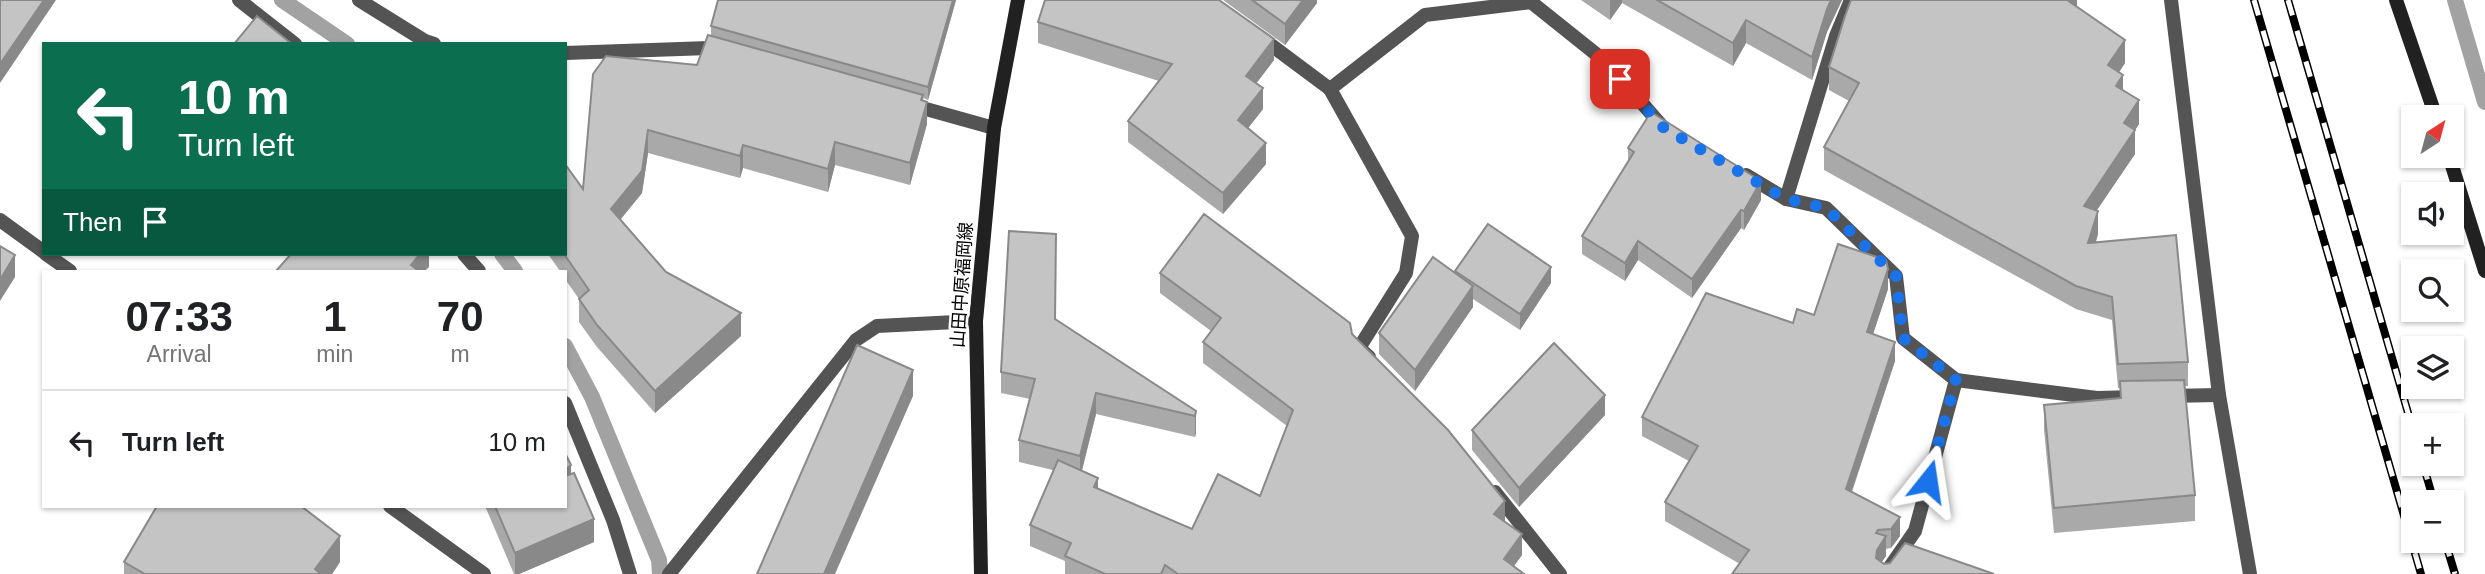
<!DOCTYPE html>
<html lang="en">
<head>
<meta charset="utf-8">
<style>
  :root { --surface:#fff; --page:#f6f6f6; --text:#202124; --muted:#757577; --line:#e0e0e0 }
  body { margin:0; font-family:Arial,"Noto Sans JP",sans-serif; background:var(--page); color:var(--text); height:100vh; display:flex; flex-direction:column; font-size:26px; white-space:nowrap }
  * { box-sizing:border-box; margin:0 }
  p { font-size:23px; color:var(--muted) }
  .icon { flex:none; width:38px; height:38px; fill:none; stroke:currentColor; stroke-width:2; stroke-linecap:round; stroke-linejoin:round }
  .map { position:relative; flex:1; overflow:hidden }
  .details { position:absolute; left:42px; top:270px; width:525px; height:238px; display:flex; flex-direction:column; background:var(--surface); border-radius:0px; box-shadow:0 2px 5px #0004 }
  .details>* { flex:none }
  .top-card { position:absolute; left:42px; top:42px; width:525px; height:214px; border-radius:0px; box-shadow:0 2px 5px #0004; background:#0b6e4f; color:#fff; overflow:hidden }
  .needle { width:46px; rotate:36deg }
  .tools { position:absolute; left:2401px; top:105px; display:grid; gap:14px }
  .tools a { display:grid; place-items:center; width:63px; height:63px; border-radius:0px; background:var(--surface); box-shadow:0 2px 5px #0004; font-size:35px }
  .pin { position:absolute; display:grid; place-items:center; width:60px; height:60px; color:#fff; margin:-30px; border-radius:14px; box-shadow:0 4px 10px #0006 }
  .me { position:absolute; width:77px; margin:-38px; rotate:15deg; stroke-linejoin:round; filter:drop-shadow(0 0 5px #0008) }
  .turn { display:flex; align-items:center; gap:24px; height:147px; padding:0 21px; font-size:32px }
  .turn .icon { width:91px; height:91px; stroke-width:2.5 }
  .turn b { display:block; font-size:49px; line-height:60px }
  .then { display:flex; align-items:center; height:66px; padding:0 21px; background:#0003; gap:14px; font-size:26px }
  .eta { display:flex; justify-content:space-evenly; align-items:center; height:119px; text-align:center }
  .eta b { font-size:42px; font-weight:700; line-height:49px }
  ul { padding:0; list-style:none }
  li { display:flex; align-items:center; gap:21px; height:105px; padding:0 21px; border-top:2px solid var(--line) }
  li div { flex:1 }
  li b { display:block; font-size:26px }
  li em { font-style:normal }
  .map>svg:first-child { display:block }
  .lines { fill:none; stroke-linecap:round; stroke-linejoin:round }
  .stream { stroke:#a2a2a2; stroke-width:16 }
  .street { stroke:#545454; stroke-width:14 }
  .secondary { stroke:#212121; stroke-width:14 }
  .rail-casing { stroke:#000; stroke-width:8 }
  .rail { stroke:#fff; stroke-width:5; stroke-dasharray:16; stroke-linecap:butt }
  .wall { fill:#a9a9a9 }
  .shaded-wall { fill:#898989 }
  .building { fill:#c4c4c4; stroke:#898989; stroke-width:2 }
  .route { stroke:#1a73e8; stroke-width:12; stroke-dasharray:0 21.6 }
  .labels { text-anchor:middle; dominant-baseline:central; stroke-width:5; stroke-linejoin:round; paint-order:stroke }
  .street-label { font-size:18px; fill:#000; stroke:#fff }
</style>
</head>
<body>
<div class="map">
<svg width="2485" height="574" viewBox="0 0 2485 574">
  <rect width="100%" height="100%" fill="#fff"/>
  <g class="lines">
    <!-- stream -->
    <g class="stream">
      <path d="M 282,0 L 347,44"/>
      <path d="M 2455,0 L 2485,102"/>
      <path d="M 502,254 L 515,271"/>
      <path d="M 565,346 L 592,397 L 659,560 L 660,574"/>
    </g>
    <!-- street -->
    <g class="street">
      <path d="M 239,0 L 295,44"/>
      <path d="M 359,0 L 425,41 L 434,44"/>
      <path d="M 2171,0 L 2219,395 L 2250,574"/>
      <path d="M 1259,36 L 1330,89 L 1412,236 L 1406,273 L 1359,348 L 1369,357"/>
      <path d="M 565,53 L 709,48 L 720,51"/>
      <path d="M 1330,89 L 1425,15 L 1531,2 L 1606,62 L 1662,126"/>
      <path d="M 908,104 L 994,128"/>
      <path d="M 1746,175 L 1786,199 L 1826,208 L 1896,276 L 1903,338 L 1956,380 L 1915,531 L 1885,574"/>
      <path d="M 1786,199 L 1836,36 L 1851,0"/>
      <path d="M 0,220 L 44,252"/>
      <path d="M 46,254 L 70,271"/>
      <path d="M 464,254 L 479,271"/>
      <path d="M 1956,380 L 2097,398 L 2137,397"/>
      <path d="M 2168,396 L 2219,395"/>
      <path d="M 565,403 L 613,520 L 630,574"/>
      <path d="M 1495,492 L 1560,574"/>
      <path d="M 390,506 L 484,574"/>
      <path d="M 669,574 L 856,340 L 877,326 L 976,321"/>
    </g>
    <!-- secondary -->
    <g class="secondary">
      <path d="M 2396,0 L 2436,117"/>
      <path d="M 2449,156 L 2485,271"/>
      <path d="M 981,574 L 976,321 L 994,128 L 1018,0"/>
    </g>
    <defs>
      <g id="rail">
        <path d="M 2254,0 L 2421,574"/>
        <path d="M 2288,0 L 2413,430"/>
        <path d="M 2423,464 L 2434,502"/>
        <path d="M 2445,541 L 2455,574"/>
      </g>
    </defs>
    <!-- rail casing -->
    <use href="#rail" class="rail-casing"/>
    <!-- rail -->
    <use href="#rail" class="rail"/>
  </g>
  <!-- wall -->
  <g class="wall">
    <path d="M 718,0 L 956,0 L 928,100 L 923,98 L 927,124 L 910,185 L 835,165 L 828,192 L 743,168 L 740,178 L 648,153 L 642,193 L 620,220 L 666,272 L 741,336 L 655,413 L 597,347 L 579,322 L 579,299 L 565,279 L 565,271 L 560,271 L 548,254 L 565,254 L 583,189 L 697,65 L 711,36 L 711,26 Z"/>
    <path d="M 1223,0 L 1317,0 L 1317,3 L 1285,45 Z"/>
    <path d="M 1581,0 L 1842,0 L 1827,32 L 1812,80 L 1746,43 L 1733,66 L 1622,3 L 1610,20 Z"/>
    <path d="M 2077,0 L 2077,8 L 2125,63 L 2119,72 L 2123,90 L 2139,124 L 2135,130 L 2135,154 L 2097,210 L 2098,234 L 2096,242 L 2188,362 L 2188,386 L 2184,386 L 2195,495 L 2195,521 L 2054,533 L 2044,430 L 2044,405 L 2120,398 L 2120,388 L 2118,388 L 2112,320 L 2076,309 L 1824,170 L 1824,147 L 1849,101 L 1829,90 L 1829,67 Z"/>
    <path d="M 1038,22 L 1274,60 L 1256,83 L 1263,109 L 1248,128 L 1266,164 L 1223,214 L 1128,142 L 1128,121 L 1159,81 L 1038,43 Z"/>
    <path d="M 1628,148 L 1761,200 L 1744,230 L 1741,228 L 1692,298 L 1638,260 L 1625,281 L 1582,254 L 1582,236 L 1628,162 Z"/>
    <path d="M 1455,271 L 1551,283 L 1520,330 L 1473,299 L 1473,307 L 1415,391 L 1379,354 L 1379,333 L 1455,273 Z"/>
    <path d="M 1160,273 L 1352,334 L 1505,522 L 1522,555 L 1514,566 L 1524,574 L 1065,574 L 1065,561 L 1030,546 L 1030,525 L 1053,470 L 1019,462 L 1019,440 L 1030,399 L 1001,393 L 1001,372 L 1196,411 L 1196,433 L 1195,437 L 1096,414 L 1082,471 L 1098,489 L 1192,529 L 1260,496 L 1287,426 L 1203,363 L 1203,342 L 1211,331 L 1160,293 Z"/>
    <path d="M 1888,289 L 1873,334 L 1895,361 L 1852,492 L 1900,536 L 1891,548 L 1886,549 L 1886,556 L 1881,562 L 1884,564 L 1994,574 L 1740,564 L 1665,521 L 1665,502 L 1689,461 L 1642,436 L 1642,417 L 1793,323 Z"/>
    <path d="M 1605,415 L 1519,507 L 1472,450 L 1472,430 Z"/>
    <path d="M 571,474 L 594,542 L 519,574 L 514,574 L 485,506 L 565,506 Z"/>
    <path d="M 124,562 L 340,562 L 332,574 L 124,574 Z"/>
  </g>
  <!-- shaded-wall -->
  <g class="shaded-wall">
    <path d="M 44,0 L 56,0 L 0,83 L 0,64 Z"/>
    <path d="M 953,0 L 956,0 L 928,100 L 928,87 Z"/>
    <path d="M 1303,0 L 1317,0 L 1317,3 L 1285,45 L 1285,24 Z"/>
    <path d="M 1610,0 L 1622,0 L 1622,3 L 1610,20 Z"/>
    <path d="M 1831,0 L 1842,0 L 1827,32 L 1812,80 L 1812,57 L 1827,9 Z"/>
    <path d="M 2067,0 L 2077,0 L 2077,8 L 2066,24 Z"/>
    <path d="M 1746,20 L 1746,43 L 1733,66 L 1733,43 Z"/>
    <path d="M 1274,39 L 1274,60 L 1246,97 L 1246,76 Z"/>
    <path d="M 2125,40 L 2125,63 L 2108,89 L 2108,65 Z"/>
    <path d="M 2123,75 L 2123,98 L 2116,86 Z"/>
    <path d="M 1263,88 L 1263,109 L 1238,141 L 1238,120 Z"/>
    <path d="M 923,95 L 923,115 L 927,102 L 927,124 L 910,185 L 910,163 Z"/>
    <path d="M 2139,100 L 2139,124 L 2125,145 L 2135,130 L 2135,154 L 2084,229 L 2084,206 L 2124,123 Z"/>
    <path d="M 648,130 L 648,153 L 642,193 L 611,231 L 611,209 Z"/>
    <path d="M 835,142 L 835,165 L 828,192 L 828,169 Z"/>
    <path d="M 1266,143 L 1266,164 L 1223,214 L 1223,193 Z"/>
    <path d="M 743,145 L 743,168 L 740,178 L 740,156 Z"/>
    <path d="M 1761,181 L 1761,200 L 1744,230 L 1744,211 Z"/>
    <path d="M 1741,210 L 1741,228 L 1692,298 L 1692,279 Z"/>
    <path d="M 2098,211 L 2098,234 L 2088,266 L 2088,243 Z"/>
    <path d="M 1638,241 L 1638,260 L 1625,281 L 1625,263 Z"/>
    <path d="M 420,254 L 429,254 L 429,267 L 425,271 L 411,271 L 411,265 Z"/>
    <path d="M 15,255 L 15,277 L 0,301 L 0,280 Z"/>
    <path d="M 1551,267 L 1551,283 L 1520,330 L 1520,314 Z"/>
    <path d="M 1888,269 L 1888,289 L 1867,352 L 1867,332 Z"/>
    <path d="M 1473,286 L 1473,307 L 1415,391 L 1415,370 Z"/>
    <path d="M 741,313 L 741,336 L 655,413 L 655,391 Z"/>
    <path d="M 1895,342 L 1895,361 L 1846,508 L 1846,489 Z"/>
    <path d="M 913,370 L 913,396 L 835,574 L 824,574 Z"/>
    <path d="M 1096,393 L 1096,414 L 1080,477 L 1080,456 Z"/>
    <path d="M 1605,395 L 1605,415 L 1519,507 L 1519,488 Z"/>
    <path d="M 1196,411 L 1196,433 L 1195,437 L 1195,416 Z"/>
    <path d="M 571,465 L 571,488 L 565,493 L 565,470 Z"/>
    <path d="M 1098,478 L 1098,499 L 1094,487 Z"/>
    <path d="M 1505,501 L 1505,522 L 1494,514 Z"/>
    <path d="M 1900,517 L 1900,536 L 1891,548 L 1891,529 Z"/>
    <path d="M 594,519 L 594,542 L 519,574 L 515,574 L 515,553 Z"/>
    <path d="M 1878,530 L 1878,548 L 1886,536 L 1886,556 L 1877,569 L 1876,574 L 1876,533 Z"/>
    <path d="M 1522,534 L 1522,555 L 1508,574 L 1504,559 Z"/>
    <path d="M 340,536 L 340,562 L 332,574 L 315,574 L 315,569 Z"/>
  </g>
  <!-- building -->
  <g class="building">
    <path d="M 0,0 L 44,0 L 0,64 Z"/>
    <path d="M 718,0 L 953,0 L 928,87 L 711,26 Z"/>
    <path d="M 1045,0 L 1219,0 L 1274,39 L 1246,76 L 1263,88 L 1238,120 L 1266,143 L 1223,193 L 1128,121 L 1172,64 L 1038,22 Z"/>
    <path d="M 1252,0 L 1303,0 L 1285,24 Z"/>
    <path d="M 1657,0 L 1831,0 L 1827,9 L 1812,57 L 1746,20 L 1733,43 Z"/>
    <path d="M 1851,0 L 2067,0 L 2125,40 L 2108,65 L 2123,75 L 2116,86 L 2139,100 L 2124,123 L 2135,130 L 2084,206 L 2098,211 L 2088,243 L 2176,235 L 2188,362 L 2118,364 L 2112,297 L 2076,286 L 1824,147 L 1859,83 L 1829,67 L 1845,16 Z"/>
    <path d="M 257,16 L 292,44 L 234,44 Z"/>
    <path d="M 708,35 L 923,95 L 921,100 L 927,102 L 910,163 L 835,142 L 828,169 L 743,145 L 740,156 L 648,130 L 642,171 L 611,209 L 666,272 L 741,313 L 655,391 L 597,325 L 579,299 L 589,290 L 564,254 L 565,254 L 565,164 L 583,189 L 593,74 L 606,56 L 697,65 Z"/>
    <path d="M 1651,112 L 1761,181 L 1744,211 L 1741,210 L 1692,279 L 1638,241 L 1625,263 L 1582,236 L 1634,152 L 1628,148 Z"/>
    <path d="M 1204,214 L 1350,323 L 1352,334 L 1448,430 L 1505,501 L 1494,514 L 1522,534 L 1504,559 L 1524,574 L 1178,574 L 1165,565 L 1161,574 L 1105,574 L 1065,556 L 1071,543 L 1030,525 L 1058,460 L 1098,478 L 1094,487 L 1192,529 L 1218,474 L 1260,496 L 1293,410 L 1203,342 L 1221,318 L 1160,273 Z"/>
    <path d="M 1488,224 L 1551,267 L 1520,314 L 1455,271 Z"/>
    <path d="M 1009,231 L 1056,234 L 1055,319 L 1196,411 L 1195,416 L 1096,393 L 1080,456 L 1019,440 L 1035,379 L 1001,372 Z"/>
    <path d="M 1838,244 L 1886,260 L 1888,269 L 1867,332 L 1895,342 L 1846,489 L 1900,517 L 1891,529 L 1878,530 L 1876,533 L 1886,536 L 1877,550 L 1876,558 L 1884,564 L 1890,563 L 1905,543 L 1994,574 L 1732,574 L 1749,550 L 1665,502 L 1698,446 L 1642,417 L 1706,293 L 1793,323 L 1797,309 L 1814,315 Z"/>
    <path d="M 0,246 L 15,255 L 0,280 Z"/>
    <path d="M 291,254 L 420,254 L 411,265 L 419,271 L 276,271 Z"/>
    <path d="M 1433,257 L 1473,286 L 1415,370 L 1379,333 Z"/>
    <path d="M 1554,343 L 1605,395 L 1519,488 L 1472,430 Z"/>
    <path d="M 857,345 L 913,370 L 824,574 L 757,574 Z"/>
    <path d="M 2184,380 L 2195,495 L 2054,508 L 2044,405 L 2121,398 L 2120,381 Z"/>
    <path d="M 565,453 L 571,465 L 565,470 Z"/>
    <path d="M 574,473 L 594,519 L 515,553 L 495,506 L 565,506 L 565,476 Z"/>
    <path d="M 157,506 L 301,506 L 340,536 L 315,569 L 321,574 L 145,574 L 124,562 Z"/>
  </g>
  <g class="lines">
    <!-- route -->
    <path class="route" d="M 1620,79 L 1664,128 L 1786,199 L 1826,208 L 1896,276 L 1903,338 L 1956,380 L 1928,481"/>
  </g>
  <g class="labels">
    <!-- street labels -->
    <g class="street-label">
      <text transform="translate(962 285) rotate(-86)">山田中原福岡線</text>
    </g>
  </g>
</svg>
<div class="tools">
<a><svg class="needle" viewBox="-14 -14 28 28"><path d="M0-13l5 13h-10z" fill="#e53935"/><path d="M0 13l5-13h-10z" fill="#757577"/></svg></a>
<a><svg class="icon" aria-label="sound" viewBox="0 0 24 24"><path d="M4 9h4l5-4v14l-5-4H4zM17 9q2 3 0 6"/></svg></a>
<a><svg class="icon" aria-label="search" viewBox="0 0 24 24"><circle cx="10" cy="10" r="6"/><path d="M15 15l6 6"/></svg></a>
<a><svg class="icon" aria-label="layers" viewBox="0 0 24 24"><path d="M12 4l9 5-9 5-9-5zM3 14l9 5 9-5"/></svg></a>
<a>+</a>
<a>−</a>
</div>
<div class="pin" style="left:1620px;top:79px;background:#d93025"><svg class="icon" aria-label="arrive" viewBox="0 0 24 24"><path d="M6 21V4h12l-3 4 3 4H6"/></svg></div>
<svg class="me" style="left:1928px;top:481px" viewBox="-20 -20 40 40"><path d="M0-17L14 15 0 8-14 15z" fill="#1a73e8" stroke="#fff" stroke-width="4"/></svg>
<div class="top-card">
<div class="turn"><svg class="icon" aria-label="left" viewBox="0 0 24 24"><path d="M17 20v-9H6M10 6l-5 5 5 5"/></svg><div><b>10 m</b>Turn left</div></div>
<div class="then">Then<svg class="icon" aria-label="arrive" viewBox="0 0 24 24"><path d="M6 21V4h12l-3 4 3 4H6"/></svg></div>
</div>
<section class="details">
<div class="eta">
<div><b>07:33</b><p>Arrival</p></div>
<div><b>1</b><p>min</p></div>
<div><b>70</b><p>m</p></div>
</div>
<ul>
<li><svg class="icon" aria-label="left" viewBox="0 0 24 24"><path d="M17 20v-9H6M10 6l-5 5 5 5"/></svg><div><b>Turn left</b></div><em>10 m</em></li>
</ul>
</section>
</div>
</body>
</html>
